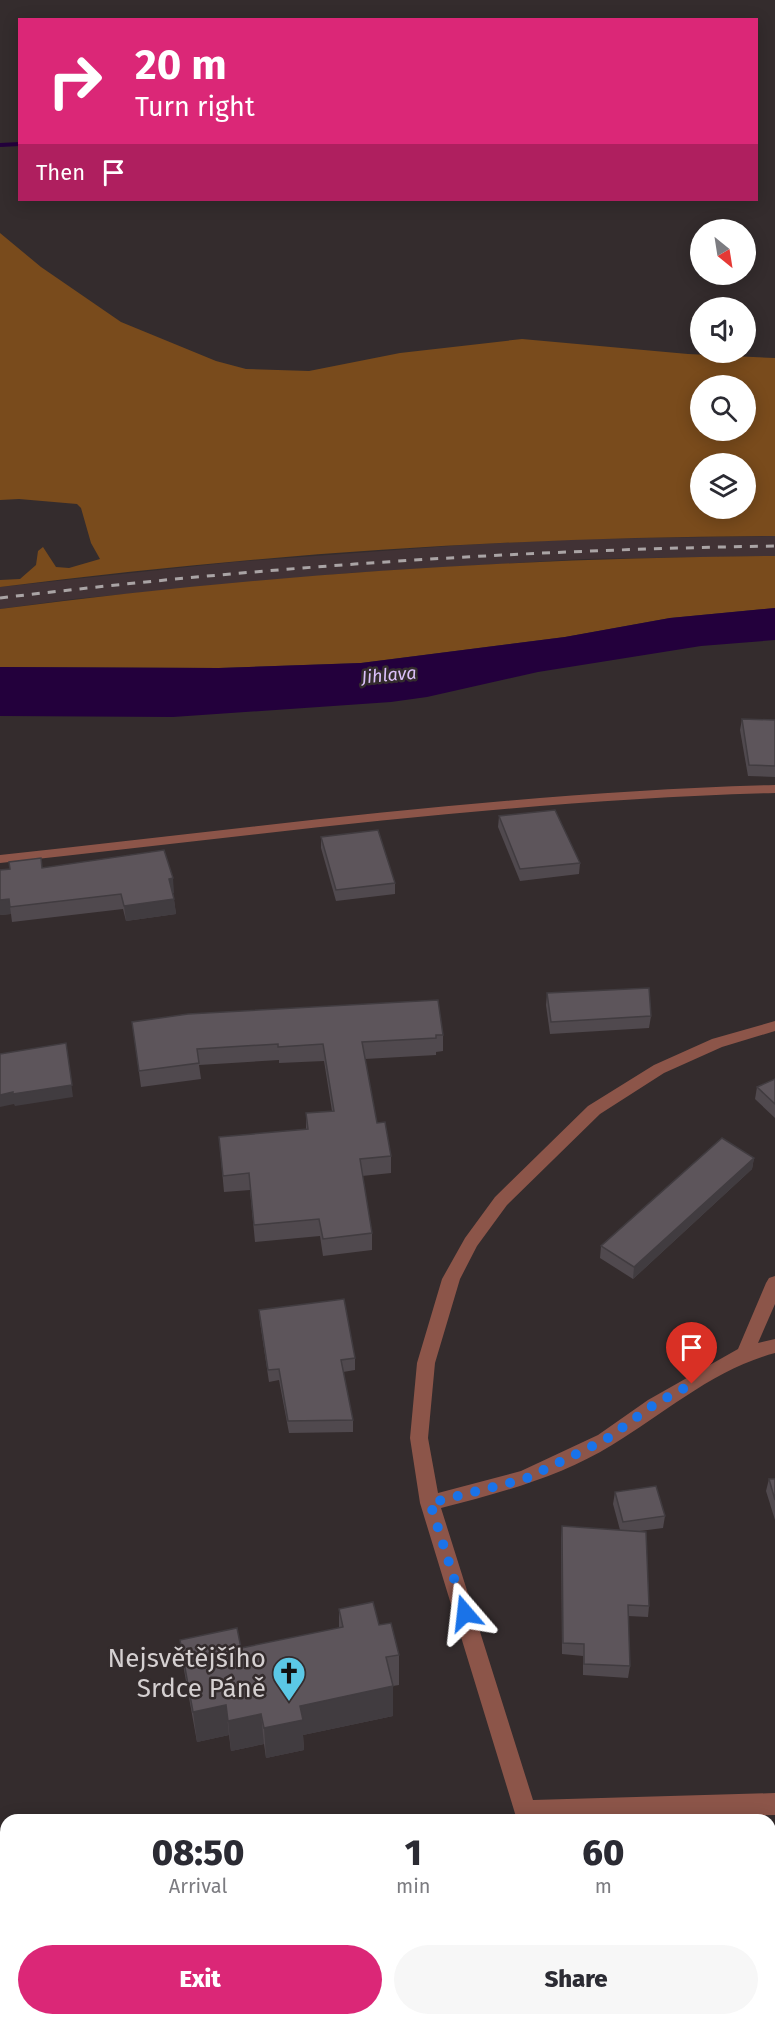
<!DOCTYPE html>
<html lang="en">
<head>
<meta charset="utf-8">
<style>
  :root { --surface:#fff; --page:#f7f7f7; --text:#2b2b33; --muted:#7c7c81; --accent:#db2777 }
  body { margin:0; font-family:"Fira Sans",sans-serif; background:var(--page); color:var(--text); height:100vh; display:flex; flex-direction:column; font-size:22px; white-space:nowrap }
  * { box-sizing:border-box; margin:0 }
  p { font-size:20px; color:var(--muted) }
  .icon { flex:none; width:33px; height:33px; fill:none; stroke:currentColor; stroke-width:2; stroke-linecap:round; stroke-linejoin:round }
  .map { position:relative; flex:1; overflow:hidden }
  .sheet { position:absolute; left:0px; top:1814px; width:776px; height:212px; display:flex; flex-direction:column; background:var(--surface); border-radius:18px 18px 0 0; box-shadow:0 3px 15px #0003 }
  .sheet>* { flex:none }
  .top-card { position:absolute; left:18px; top:18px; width:740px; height:183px; border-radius:0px; box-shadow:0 3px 15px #0003; background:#db2777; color:#fff; overflow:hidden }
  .needle { width:39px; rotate:150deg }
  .controls { position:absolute; left:690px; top:219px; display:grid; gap:12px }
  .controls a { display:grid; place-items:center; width:66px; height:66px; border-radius:50%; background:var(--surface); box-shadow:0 3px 15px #0003; font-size:30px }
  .pin { position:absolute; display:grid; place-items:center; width:51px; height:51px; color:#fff; margin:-62px -26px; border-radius:50% 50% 50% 0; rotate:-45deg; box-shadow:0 0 6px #0007 }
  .pin .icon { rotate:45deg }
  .me { position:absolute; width:66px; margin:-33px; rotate:343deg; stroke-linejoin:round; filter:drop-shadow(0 0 4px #0008) }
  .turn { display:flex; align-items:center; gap:21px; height:126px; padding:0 18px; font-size:27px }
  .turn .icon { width:78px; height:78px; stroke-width:2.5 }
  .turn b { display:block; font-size:42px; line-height:51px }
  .then { display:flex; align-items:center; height:57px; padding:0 18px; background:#0003; gap:12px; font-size:22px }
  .eta { display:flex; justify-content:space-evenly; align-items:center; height:102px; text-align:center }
  .eta b { font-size:36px; font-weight:800; line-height:42px }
  .primary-button { display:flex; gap:12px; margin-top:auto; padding:12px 18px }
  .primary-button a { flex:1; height:69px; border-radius:36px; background:var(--accent); color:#fff; font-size:24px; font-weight:800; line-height:69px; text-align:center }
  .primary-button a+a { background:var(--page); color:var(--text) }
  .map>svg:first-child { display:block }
  .built { fill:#413235 }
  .forest { fill:#794b1c; fill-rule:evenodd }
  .water { fill:#23003c }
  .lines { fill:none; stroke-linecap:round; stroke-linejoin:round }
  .stream { fill:#23003c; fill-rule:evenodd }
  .minor { fill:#8c5549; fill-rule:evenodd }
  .rail { stroke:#aaa4a5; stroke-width:3; stroke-dasharray:8 8; stroke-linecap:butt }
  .wall { fill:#50494e }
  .shaded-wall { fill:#413c40 }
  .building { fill:#5d555b; stroke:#413c40; stroke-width:1.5 }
  .route { stroke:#1a73e8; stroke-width:10; stroke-dasharray:0 18 }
  .labels { text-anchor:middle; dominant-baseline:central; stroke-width:5; stroke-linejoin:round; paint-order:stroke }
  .far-water-label { font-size:18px; font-style:italic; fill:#dcc1fa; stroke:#342c2d }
  .near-poi-label { font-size:26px; fill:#d5d0d1; stroke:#342c2d; text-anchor:end }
</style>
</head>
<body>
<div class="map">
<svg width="775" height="2024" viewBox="0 0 775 2024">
  <rect width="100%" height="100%" fill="#342c2d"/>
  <!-- built -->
  <path class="built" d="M 775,536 L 775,556 L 585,559 L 350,573 L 74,599 L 0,609 L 0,587 L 234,562 L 463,545 L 579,539 Z"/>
  <!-- forest -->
  <g class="forest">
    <path d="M 0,233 L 41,267 L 121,322 L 216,361 L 246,369 L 309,371 L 400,353 L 522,339 L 688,354 L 775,358 L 775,536 C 516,537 257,554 0,587 L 0,580 L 20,579 L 36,565 L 38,551 L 43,547 L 56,567 L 69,568 L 100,559 L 91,543 L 81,508 L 77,504 L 19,499 L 0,500 ZM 700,386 L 746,386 L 746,430 L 700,430 ZM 700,464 L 746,464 L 746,508 L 700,508 Z"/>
    <path d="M 775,556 L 775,608 L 670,618 L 565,637 L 361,663 L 219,668 L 0,667 L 0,609 C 257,575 516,558 775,556 Z"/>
  </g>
  <!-- water -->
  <path class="water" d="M 775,608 L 775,640 L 701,646 L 538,672 L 427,697 L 391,702 L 173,717 L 0,716 L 0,667 L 219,668 L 361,663 L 565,637 L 670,618 Z"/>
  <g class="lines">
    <!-- stream -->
    <path class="stream" d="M 20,142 L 20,146 L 0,147 L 0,143 Z"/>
    <!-- minor -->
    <g class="minor">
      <path d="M 775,785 L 775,793 C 516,800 258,835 0,863 L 0,855 C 258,827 516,792 775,785 Z"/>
      <path d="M 775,1021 L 775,1031 L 722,1047 L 664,1073 L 600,1114 L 507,1205 L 477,1246 L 460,1279 L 435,1363 L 428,1438 L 438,1493 L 521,1471 L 598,1435 L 648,1400 L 738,1349 L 766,1283 L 769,1278 L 775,1276 L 775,1304 L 758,1343 L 775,1339 L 775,1353 C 714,1369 665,1413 612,1445 C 560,1477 500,1493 441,1508 L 533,1800 L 775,1793 L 775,1815 L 517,1820 L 420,1503 L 410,1438 L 417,1363 L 442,1279 L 465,1238 L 495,1197 L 588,1106 L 654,1065 L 712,1039 Z"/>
      <path d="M 538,2019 L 562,2019 L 563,2024 L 539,2024 Z"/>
    </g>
    <!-- rail -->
    <path class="rail" d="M 0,598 C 258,567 515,550 775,546"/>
  </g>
  <!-- wall -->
  <g class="wall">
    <path d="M 742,719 L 775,720 L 775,777 L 748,776 L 740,730 Z"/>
    <path d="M 499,816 L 580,863 L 579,874 L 520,881 L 498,827 Z"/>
    <path d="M 321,837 L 395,883 L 395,894 L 336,901 L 321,848 Z"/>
    <path d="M 42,868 L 174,893 L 173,893 L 176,914 L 126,921 L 123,909 L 12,922 L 11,914 L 0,915 Z"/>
    <path d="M 547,993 L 651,1016 L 649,1028 L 550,1034 L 546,1005 Z"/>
    <path d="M 132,1022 L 443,1035 L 443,1051 L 436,1052 L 436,1055 L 365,1059 L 377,1123 L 391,1156 L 391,1173 L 362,1176 L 372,1233 L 372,1250 L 323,1256 L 320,1236 L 255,1242 L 250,1190 L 224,1192 L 219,1137 L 306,1129 L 306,1113 L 332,1111 L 324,1061 L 279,1063 L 279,1060 L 199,1065 L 201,1079 L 141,1087 Z"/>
    <path d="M 775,1079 L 775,1118 L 755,1099 L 757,1087 Z"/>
    <path d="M 754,1158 L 752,1169 L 633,1279 L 600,1258 L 601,1246 Z"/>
    <path d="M 259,1310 L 355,1358 L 355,1370 L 343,1372 L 353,1420 L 353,1432 L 289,1433 L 279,1380 L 269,1382 L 260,1322 Z"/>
    <path d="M 769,1479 L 775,1479 L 775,1520 L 766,1491 Z"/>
    <path d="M 615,1492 L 665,1516 L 663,1528 L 640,1531 L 649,1606 L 648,1617 L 628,1616 L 630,1666 L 628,1678 L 583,1675 L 583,1656 L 562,1654 L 561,1538 L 562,1526 L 620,1530 L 613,1504 Z"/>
    <path d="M 339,1609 L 379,1625 L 399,1655 L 399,1685 L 393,1686 L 393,1716 L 303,1735 L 304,1750 L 266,1758 L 264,1744 L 231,1751 L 229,1735 L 197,1742 L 184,1670 L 180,1640 L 241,1648 L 339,1628 Z"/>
    <path d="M 6,1932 L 6,1979 L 0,1979 L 0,1933 Z"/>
    <path d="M 721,2019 L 770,2019 L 775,2024 L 721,2024 Z"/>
  </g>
  <!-- shaded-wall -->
  <g class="shaded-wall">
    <path d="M 173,878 L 174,893 L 170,894 L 169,879 Z"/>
    <path d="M 9,899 L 11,914 L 0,915 L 0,900 Z"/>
    <path d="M 174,899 L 176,914 L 126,921 L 124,906 Z"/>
    <path d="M 66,1043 L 73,1097 L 15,1106 L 14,1104 L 0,1107 L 0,1095 Z"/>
    <path d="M 754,1158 L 752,1169 L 633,1279 L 634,1267 Z"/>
    <path d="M 393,1686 L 393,1716 L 303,1735 L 304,1750 L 266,1758 L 264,1728 L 300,1706 Z"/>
    <path d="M 226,1705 L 229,1735 L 197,1742 L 193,1712 Z"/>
    <path d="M 261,1714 L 264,1744 L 231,1751 L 228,1721 Z"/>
    <path d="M 470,2019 L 474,2019 L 472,2024 L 469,2024 Z"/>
  </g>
  <!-- building -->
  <g class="building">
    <path d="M 742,719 L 775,720 L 775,766 L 749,765 Z"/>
    <path d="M 555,810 L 580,863 L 520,869 L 499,816 Z"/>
    <path d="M 378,830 L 395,883 L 336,890 L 321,837 Z"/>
    <path d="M 164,850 L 173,878 L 169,879 L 174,899 L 124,906 L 121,894 L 10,907 L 9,899 L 0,900 L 0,870 L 10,869 L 9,862 L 41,858 L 42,868 Z"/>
    <path d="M 649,988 L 651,1016 L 551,1022 L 547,993 Z"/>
    <path d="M 438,1000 L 443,1035 L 436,1035 L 436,1038 L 362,1042 L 377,1123 L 385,1122 L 391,1156 L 360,1159 L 372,1233 L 323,1239 L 319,1219 L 254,1225 L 249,1173 L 223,1176 L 219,1137 L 308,1129 L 306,1113 L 334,1111 L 323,1044 L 278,1047 L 278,1044 L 197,1049 L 199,1063 L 139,1071 L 132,1022 L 188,1014 Z"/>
    <path d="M 66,1043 L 72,1085 L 13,1094 L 13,1092 L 0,1095 L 0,1054 Z"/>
    <path d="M 775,1079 L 775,1104 L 757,1087 Z"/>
    <path d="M 722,1138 L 754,1158 L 634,1267 L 601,1246 Z"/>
    <path d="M 344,1299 L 355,1358 L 341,1360 L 353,1420 L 288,1421 L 279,1369 L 268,1370 L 259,1310 Z"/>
    <path d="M 769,1479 L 775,1479 L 775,1500 Z"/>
    <path d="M 656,1486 L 665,1516 L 623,1522 L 615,1492 Z"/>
    <path d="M 562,1526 L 646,1532 L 649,1606 L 628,1605 L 630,1666 L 584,1664 L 584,1644 L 563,1643 Z"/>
    <path d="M 373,1602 L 379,1625 L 391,1623 L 399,1655 L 386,1657 L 393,1686 L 300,1706 L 303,1720 L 264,1728 L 261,1714 L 228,1721 L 226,1705 L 193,1712 L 180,1640 L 237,1628 L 241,1648 L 343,1627 L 339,1609 Z"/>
    <path d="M 6,1932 L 6,1968 L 0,1968 L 0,1933 Z"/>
    <path d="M 770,2003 L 775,2003 L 775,2024 L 725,2024 L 725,2019 L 770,2019 Z"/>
    <path d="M 379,2019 L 470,2019 L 469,2024 L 378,2024 Z"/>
  </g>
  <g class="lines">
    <!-- route -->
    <path class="route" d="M 465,1613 L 430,1503 L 525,1479 L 605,1440 L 655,1404 L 692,1384"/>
  </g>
  <!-- icons -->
  <defs>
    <symbol id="church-pin" viewBox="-11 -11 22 30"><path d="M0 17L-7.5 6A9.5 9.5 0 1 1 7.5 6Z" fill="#5bc8e6" stroke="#342c2d"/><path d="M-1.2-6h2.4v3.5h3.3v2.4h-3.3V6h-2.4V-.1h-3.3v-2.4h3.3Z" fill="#111"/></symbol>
  </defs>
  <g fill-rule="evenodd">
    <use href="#church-pin" x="270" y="1654" width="38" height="52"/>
  </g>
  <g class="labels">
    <!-- far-water labels -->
    <g class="far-water-label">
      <text transform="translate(389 675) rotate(-5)">Jihlava</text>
    </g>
    <!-- near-poi labels -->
    <g class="near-poi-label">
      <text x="266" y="1658">Nejsvětějšího<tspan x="266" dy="30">Srdce Páně</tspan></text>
    </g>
  </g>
</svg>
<div class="controls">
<a><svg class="needle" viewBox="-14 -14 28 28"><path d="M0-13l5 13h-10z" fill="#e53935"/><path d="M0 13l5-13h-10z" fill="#7c7c81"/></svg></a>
<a><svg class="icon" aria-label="sound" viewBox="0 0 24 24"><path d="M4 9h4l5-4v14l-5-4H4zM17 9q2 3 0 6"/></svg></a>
<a><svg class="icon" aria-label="search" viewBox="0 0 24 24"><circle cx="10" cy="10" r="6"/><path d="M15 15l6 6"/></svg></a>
<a><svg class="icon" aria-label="layers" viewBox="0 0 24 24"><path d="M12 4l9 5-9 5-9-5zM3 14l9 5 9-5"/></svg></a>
</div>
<div class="pin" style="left:692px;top:1384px;background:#d93025"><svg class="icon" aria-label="arrive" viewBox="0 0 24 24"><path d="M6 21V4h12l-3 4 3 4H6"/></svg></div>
<svg class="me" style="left:465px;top:1613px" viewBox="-20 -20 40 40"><path d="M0-17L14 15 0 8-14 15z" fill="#1a73e8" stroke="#fff" stroke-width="4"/></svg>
<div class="top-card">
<div class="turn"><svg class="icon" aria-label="right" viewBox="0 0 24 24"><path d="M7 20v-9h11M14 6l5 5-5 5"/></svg><div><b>20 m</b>Turn right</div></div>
<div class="then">Then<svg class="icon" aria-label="arrive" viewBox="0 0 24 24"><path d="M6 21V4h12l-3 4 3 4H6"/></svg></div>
</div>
<section class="sheet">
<div class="eta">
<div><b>08:50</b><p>Arrival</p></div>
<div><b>1</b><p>min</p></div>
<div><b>60</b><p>m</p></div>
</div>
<div class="primary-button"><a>Exit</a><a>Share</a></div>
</section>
</div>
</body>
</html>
